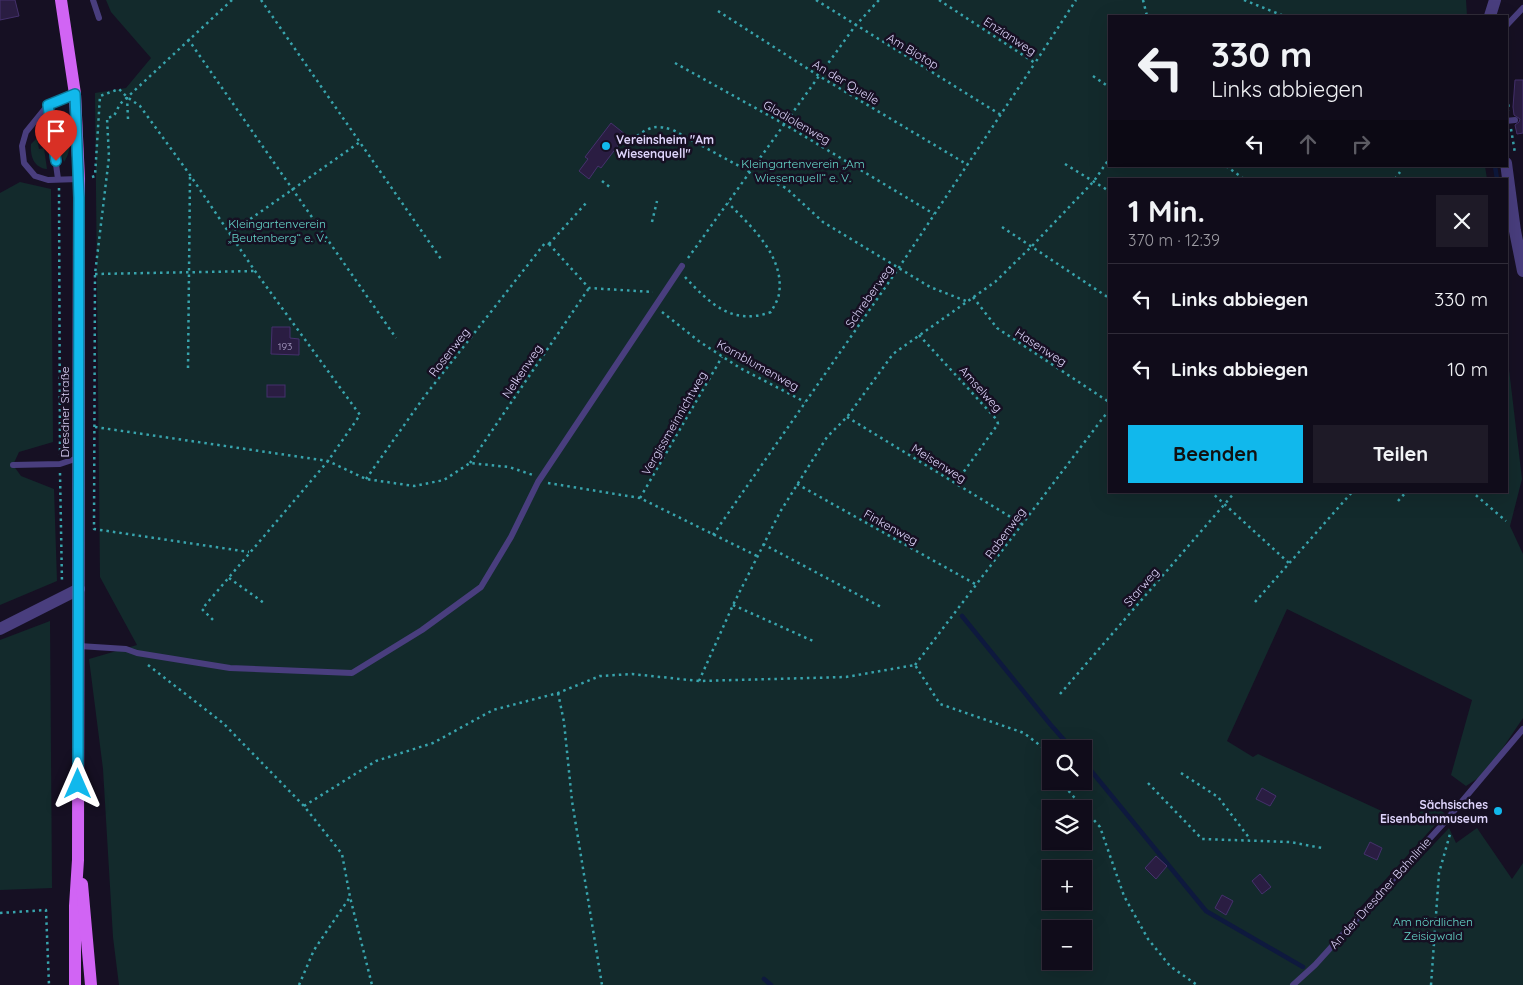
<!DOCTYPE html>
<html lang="de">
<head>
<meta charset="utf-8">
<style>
  :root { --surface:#100c1a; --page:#1e1a27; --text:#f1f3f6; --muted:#9c9ba2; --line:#302c39; --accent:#11b8ec }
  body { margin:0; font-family:Quicksand,sans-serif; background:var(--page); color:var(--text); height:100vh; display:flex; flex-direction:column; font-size:19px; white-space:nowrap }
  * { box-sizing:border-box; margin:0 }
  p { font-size:16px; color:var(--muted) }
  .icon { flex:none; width:28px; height:28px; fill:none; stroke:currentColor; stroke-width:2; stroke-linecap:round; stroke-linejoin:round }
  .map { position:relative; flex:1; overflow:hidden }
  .panel { position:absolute; left:1108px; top:178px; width:400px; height:315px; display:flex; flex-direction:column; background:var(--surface); border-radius:0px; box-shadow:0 5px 20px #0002,0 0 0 1px var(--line) }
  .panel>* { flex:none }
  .banner { position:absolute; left:1108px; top:15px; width:400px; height:152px; border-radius:0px; box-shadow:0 5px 20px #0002,0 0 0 1px var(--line); background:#100c1a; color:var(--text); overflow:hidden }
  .tools { position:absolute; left:1042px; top:740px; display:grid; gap:10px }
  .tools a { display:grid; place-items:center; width:50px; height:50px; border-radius:0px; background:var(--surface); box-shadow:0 5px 20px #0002,0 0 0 1px var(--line); font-size:25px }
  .pin { position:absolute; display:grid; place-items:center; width:42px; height:42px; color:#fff; margin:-51px -21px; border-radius:50% 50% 50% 0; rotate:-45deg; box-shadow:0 0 5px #0007 }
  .pin .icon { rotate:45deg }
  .me { position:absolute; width:55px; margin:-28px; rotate:0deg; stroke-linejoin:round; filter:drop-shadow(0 0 4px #0008) }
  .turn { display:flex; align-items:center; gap:18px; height:105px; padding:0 20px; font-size:22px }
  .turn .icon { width:65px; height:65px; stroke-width:2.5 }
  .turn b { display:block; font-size:35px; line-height:42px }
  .lanes { display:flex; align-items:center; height:48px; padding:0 20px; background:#0003; justify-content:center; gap:25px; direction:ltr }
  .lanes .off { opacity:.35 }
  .round { display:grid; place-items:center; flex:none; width:52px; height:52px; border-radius:0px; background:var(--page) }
  .head { display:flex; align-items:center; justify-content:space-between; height:85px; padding:0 20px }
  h1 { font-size:30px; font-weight:700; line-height:38px }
  .cta { display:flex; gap:10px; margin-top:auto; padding:10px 20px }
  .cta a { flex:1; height:58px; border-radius:0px; background:var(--accent); color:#111; font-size:20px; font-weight:700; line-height:58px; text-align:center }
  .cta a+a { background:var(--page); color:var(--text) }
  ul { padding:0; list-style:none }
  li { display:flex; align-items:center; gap:15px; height:70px; padding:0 20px; border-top:1px solid var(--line) }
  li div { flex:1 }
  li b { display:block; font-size:19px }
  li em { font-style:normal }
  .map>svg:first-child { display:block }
  .green { fill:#132a2c; fill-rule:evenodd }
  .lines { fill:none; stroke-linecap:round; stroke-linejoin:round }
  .stream { stroke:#0e193e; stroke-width:4.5 }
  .building { fill:#2a1d42; stroke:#45316d }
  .path { stroke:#38a4ad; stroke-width:2.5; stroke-dasharray:2.5 4; stroke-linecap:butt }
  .service { stroke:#493e7e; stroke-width:6 }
  .minor { stroke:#493e7e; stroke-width:12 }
  .primary { stroke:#d164f4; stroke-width:12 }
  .route-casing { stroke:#0b7899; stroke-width:12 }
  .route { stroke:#11b8ec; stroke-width:9 }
  .poi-dot { fill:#11b8ec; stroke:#161023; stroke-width:2 }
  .labels { text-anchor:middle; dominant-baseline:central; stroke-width:5; stroke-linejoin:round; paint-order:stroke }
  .number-label { font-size:10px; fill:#b2a7ce }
  .street-label { font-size:12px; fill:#dfd5fc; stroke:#161023 }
  .poi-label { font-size:12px; font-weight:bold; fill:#dfd5fc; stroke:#161023; text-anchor:start }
  .park-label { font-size:12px; fill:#66d7ca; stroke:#161023 }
</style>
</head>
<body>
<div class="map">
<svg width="1523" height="985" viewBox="0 0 1523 985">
  <rect width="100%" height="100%" fill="#161023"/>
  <!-- green -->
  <g class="green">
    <path d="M 106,0 L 1466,0 L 1467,16 L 1109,16 L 1109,166 L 1485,166 L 1487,179 L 1109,179 L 1109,491 L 1506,491 L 1506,344 L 1522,479 L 1510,526 L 1523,554 L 1523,718 L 1486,773 L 1466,786 L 1451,775 L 1472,700 L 1287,609 L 1227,741 L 1253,757 L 1258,754 L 1412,825 L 1429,798 L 1445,814 L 1356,912 L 1364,919 L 1449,828 L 1456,843 L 1477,828 L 1512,879 L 1523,863 L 1523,985 L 119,985 L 113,937 L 103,769 L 89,659 L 137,645 L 100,577 L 95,93 L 126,88 L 151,58 L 111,12 ZM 1051,749 L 1084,749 L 1084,781 L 1051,781 ZM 1051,809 L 1084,809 L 1084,841 L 1051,841 ZM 1051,869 L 1084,869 L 1084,901 L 1051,901 ZM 1051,929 L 1084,929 L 1084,961 L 1051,961 Z"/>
    <path d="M 65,113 L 69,115 C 70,129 73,150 64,162 C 58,145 53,131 61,114 Z"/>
    <path d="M 37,138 L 39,149 L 44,148 L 47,169 C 34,168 30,156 31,144 Z"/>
    <path d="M 20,182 L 51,189 L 53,442 L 19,452 L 13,465 L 21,476 L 54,489 L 57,581 L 0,605 L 0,193 Z"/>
    <path d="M 50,621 L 52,888 L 0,890 L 0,640 Z"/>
  </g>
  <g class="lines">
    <!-- stream -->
    <g class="stream">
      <path d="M 1495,166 L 1497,179"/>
      <path d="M 962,616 L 1050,724 L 1072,749"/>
      <path d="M 1084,762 L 1206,911 L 1303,967"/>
      <path d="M 764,979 L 771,985"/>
    </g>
  </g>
  <!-- building -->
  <g class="building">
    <path d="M 0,0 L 15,0 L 19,16 L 0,20 Z"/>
    <path d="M 1515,80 L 1523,80 L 1523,133 L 1517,134 L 1515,125 L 1519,122 L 1520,119 L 1514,115 L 1513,107 Z"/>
    <path d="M 611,123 L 626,135 L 601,168 L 598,166 L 589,179 L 579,171 L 588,159 L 585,157 Z"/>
    <path d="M 272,327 L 290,327 L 290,338 L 299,339 L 299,355 L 271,354 Z"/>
    <rect x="267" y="385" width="18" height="12"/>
    <path d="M 1262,788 L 1276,796 L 1270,806 L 1256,799 Z"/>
    <path d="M 1370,842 L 1382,848 L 1377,860 L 1364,854 Z"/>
    <path d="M 1156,856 L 1167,866 L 1156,879 L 1145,868 Z"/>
    <path d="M 1260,874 L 1271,887 L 1262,894 L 1252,881 Z"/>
    <path d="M 1222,895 L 1233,901 L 1226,915 L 1215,908 Z"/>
  </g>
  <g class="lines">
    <!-- path -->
    <g class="path">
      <path d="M 232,0 L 120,104 L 114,116 L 107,118 L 109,157 L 95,274 L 94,529 L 249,552"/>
      <path d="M 261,0 L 441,259"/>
      <path d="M 816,0 L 1001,115"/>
      <path d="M 939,0 L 1035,63 L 1076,0"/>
      <path d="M 1143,0 L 1147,16"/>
      <path d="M 1244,0 L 1284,16"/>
      <path d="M 718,11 L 819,76 L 968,165"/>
      <path d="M 188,39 L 396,338"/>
      <path d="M 675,63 L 784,124 L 934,214"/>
      <path d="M 1093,76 L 1109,87"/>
      <path d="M 1506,85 L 1509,111"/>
      <path d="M 127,97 L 128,119"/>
      <path d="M 1511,129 L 1515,153"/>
      <path d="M 637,136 C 650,126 657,125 673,130 L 750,172 L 786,188 L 823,222 L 930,287 L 966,301"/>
      <path d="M 1065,164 L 1109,191"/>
      <path d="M 1226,166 L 1244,179"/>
      <path d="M 92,177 L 95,176 L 100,96 L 119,89 L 127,97 L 140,106 L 190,175 L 255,271 L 360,415 L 328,461 L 202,609 L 213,620"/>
      <path d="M 1395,179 L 1400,172"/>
      <path d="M 602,181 L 611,188"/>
      <path d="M 59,188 L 60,455"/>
      <path d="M 652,222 L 657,201"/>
      <path d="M 1002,227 L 1109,298"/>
      <path d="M 229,234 L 360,142"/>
      <path d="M 549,244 L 589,288 L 653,292"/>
      <path d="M 549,244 L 587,202"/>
      <path d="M 688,258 L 855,26 L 879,0"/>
      <path d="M 95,274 L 255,271"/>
      <path d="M 685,277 C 710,304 733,326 771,312 C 774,306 778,300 779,294 C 785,257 752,227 728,203"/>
      <path d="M 973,297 L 997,328 L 1109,402"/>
      <path d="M 662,312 L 700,342 L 740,368 L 805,402"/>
      <path d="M 919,335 L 997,420 L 998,424 L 955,484"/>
      <path d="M 188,368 L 190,176"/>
      <path d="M 847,417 L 1022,524"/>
      <path d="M 95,427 L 328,461 L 366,479 L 414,486 L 444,480 L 470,463 L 509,467 L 533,475"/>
      <path d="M 470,463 L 589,288"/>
      <path d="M 60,473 L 62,583"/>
      <path d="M 366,479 L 424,397 L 545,243 L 549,244"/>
      <path d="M 548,483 L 640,498 L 757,556"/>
      <path d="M 797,484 L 977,585"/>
      <path d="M 1210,491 L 1290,564"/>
      <path d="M 1471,491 L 1506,521"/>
      <path d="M 640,498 L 722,357"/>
      <path d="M 1398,501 L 1407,491"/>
      <path d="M 713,535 L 898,269 L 1035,63"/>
      <path d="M 763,544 L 881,607"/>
      <path d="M 229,578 L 264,603"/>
      <path d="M 1255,602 L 1353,491"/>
      <path d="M 733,605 L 813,641"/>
      <path d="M 148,665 L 223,723 L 304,806 L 342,854 L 350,897 L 372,985"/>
      <path d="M 915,665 L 1109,410"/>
      <path d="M 699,681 L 733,605 L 780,512 L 827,437 L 847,417 L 893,354 L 995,282 L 1032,246 L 1094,181 L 1109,159"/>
      <path d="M 558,693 L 564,722 L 572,801 L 602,985"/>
      <path d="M 1060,694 L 1236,491"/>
      <path d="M 1181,773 L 1218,797 L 1250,839"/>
      <path d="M 1060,781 L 1100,827 L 1124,896 L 1148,939 L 1170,966 L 1197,985"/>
      <path d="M 1148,783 L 1202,839 L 1290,842 L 1322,848"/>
      <path d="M 304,806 L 376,761 L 433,743 L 493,710 L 558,693 L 600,676 L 632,674 L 699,681 L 846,677 L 915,665 L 940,704 L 1024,733 L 1042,747 L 1051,772"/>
      <path d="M 0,913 L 46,910 L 49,985"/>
      <path d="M 299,985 L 314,950 L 350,897"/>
      <path d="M 1431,985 L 1439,873 L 1450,834 L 1448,832"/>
    </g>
    <!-- service -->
    <g class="service">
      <path d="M 93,0 L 99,18"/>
      <path d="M 1506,26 L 1523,8"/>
      <path d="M 75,94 L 48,105 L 26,132 L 22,146 L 24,163 L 35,176 L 48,180 L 79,179"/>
      <path d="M 48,105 L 58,179"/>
      <path d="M 1506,121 L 1515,120"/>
      <path d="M 13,465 L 60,464 L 78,458"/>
      <path d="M 79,646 L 126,649 L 137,653 L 230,668 L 352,673 L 422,630 L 481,587 L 511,537 L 538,482 L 682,266"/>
      <path d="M 1293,985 L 1315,965 L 1442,825 L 1523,729"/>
    </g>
    <!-- minor -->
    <g class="minor">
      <path d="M 1490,16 L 1495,0"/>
      <path d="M 1506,163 L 1515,231 L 1523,271"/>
      <path d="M 0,629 L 79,589"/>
    </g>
    <!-- primary -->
    <g class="primary">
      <path d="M 61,0 L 75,94 L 79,179 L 78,860 L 75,906 L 75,985"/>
      <path d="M 82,884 L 91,985"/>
    </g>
  </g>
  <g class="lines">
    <defs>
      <path id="route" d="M 56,161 L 48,105 L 75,94 L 79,198 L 78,784"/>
    </defs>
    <!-- route casing -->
    <use href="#route" class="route-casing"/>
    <!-- route -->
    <use href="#route" class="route"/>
  </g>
  <!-- markers -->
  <g class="poi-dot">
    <circle cx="606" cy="146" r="5"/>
    <circle cx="1498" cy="811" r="5"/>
  </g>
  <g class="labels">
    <!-- number labels -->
    <g class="number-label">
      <text x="285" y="346">193</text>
    </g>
    <!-- street labels -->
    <g class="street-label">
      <text transform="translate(1010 36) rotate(33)">Enzianweg</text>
      <text transform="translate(913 51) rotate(31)">Am Biotop</text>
      <text transform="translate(846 82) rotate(31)">An der Quelle</text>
      <text transform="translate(797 122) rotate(30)">Gladiolenweg</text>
      <text transform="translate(869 296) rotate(-55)">Schreberweg</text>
      <text transform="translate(1041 347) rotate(33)">Hasenweg</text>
      <text transform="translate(449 352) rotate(-52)">Rosenweg</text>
      <text transform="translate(758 365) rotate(29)">Kornblumenweg</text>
      <text transform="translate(522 371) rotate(-56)">Nelkenweg</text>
      <text transform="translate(981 389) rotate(48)">Amselweg</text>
      <text transform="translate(64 412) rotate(-90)">Dresdner Straße</text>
      <text transform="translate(674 423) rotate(-60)">Vergissmeinnichtweg</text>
      <text transform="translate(939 463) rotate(32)">Meisenweg</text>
      <text transform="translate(891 527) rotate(29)">Finkenweg</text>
      <text transform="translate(1005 533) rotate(-54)">Rabenweg</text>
      <text transform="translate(1141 587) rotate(-49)">Starweg</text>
      <text transform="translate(1380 893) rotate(-48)">An der Dresdner Bahnlinie</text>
    </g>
    <!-- poi labels -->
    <g class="poi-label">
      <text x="616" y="139">Vereinsheim "Am<tspan x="616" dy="14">Wiesenquell"</tspan></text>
      <text x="1488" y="804" text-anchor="end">Sächsisches<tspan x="1488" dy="14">Eisenbahnmuseum</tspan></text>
    </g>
    <!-- park labels -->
    <g class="park-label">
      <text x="803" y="163">Kleingartenverein „Am<tspan x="803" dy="14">Wiesenquell“ e. V.</tspan></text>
      <text x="277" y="223">Kleingartenverein<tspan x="277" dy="14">„Beutenberg“ e. V.</tspan></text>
      <text x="1433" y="921">Am nördlichen<tspan x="1433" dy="14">Zeisigwald</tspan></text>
    </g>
  </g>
</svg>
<div class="tools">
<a><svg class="icon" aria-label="search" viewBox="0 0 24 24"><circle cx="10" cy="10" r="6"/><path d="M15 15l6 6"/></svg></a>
<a><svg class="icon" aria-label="layers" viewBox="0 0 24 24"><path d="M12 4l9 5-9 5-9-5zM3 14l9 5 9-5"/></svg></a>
<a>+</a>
<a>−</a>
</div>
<div class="pin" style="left:56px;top:161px;background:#d93025"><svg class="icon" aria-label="arrive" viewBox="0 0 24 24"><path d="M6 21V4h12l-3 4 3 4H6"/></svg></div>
<svg class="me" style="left:78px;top:784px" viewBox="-20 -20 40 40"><path d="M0-17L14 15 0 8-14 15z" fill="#11b8ec" stroke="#fff" stroke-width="4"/></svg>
<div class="banner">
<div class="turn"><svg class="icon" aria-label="left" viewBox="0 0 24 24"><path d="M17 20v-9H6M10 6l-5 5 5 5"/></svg><div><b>330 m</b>Links abbiegen</div></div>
<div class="lanes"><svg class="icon" aria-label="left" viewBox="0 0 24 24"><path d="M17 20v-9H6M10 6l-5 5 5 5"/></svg><svg class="icon off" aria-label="ahead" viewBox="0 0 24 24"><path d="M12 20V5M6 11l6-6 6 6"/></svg><svg class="icon off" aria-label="right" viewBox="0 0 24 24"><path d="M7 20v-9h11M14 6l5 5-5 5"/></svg></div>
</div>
<section class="panel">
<div class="head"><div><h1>1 Min.</h1><p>370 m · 12:39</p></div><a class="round"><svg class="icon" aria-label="close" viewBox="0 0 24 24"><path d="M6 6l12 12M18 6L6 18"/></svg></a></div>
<ul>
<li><svg class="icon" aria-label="left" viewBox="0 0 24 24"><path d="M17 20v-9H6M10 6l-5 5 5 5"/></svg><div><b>Links abbiegen</b></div><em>330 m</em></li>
<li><svg class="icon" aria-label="left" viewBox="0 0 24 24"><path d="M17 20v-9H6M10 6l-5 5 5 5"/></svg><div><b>Links abbiegen</b></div><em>10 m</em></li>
</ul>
<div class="cta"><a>Beenden</a><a>Teilen</a></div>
</section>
</div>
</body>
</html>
